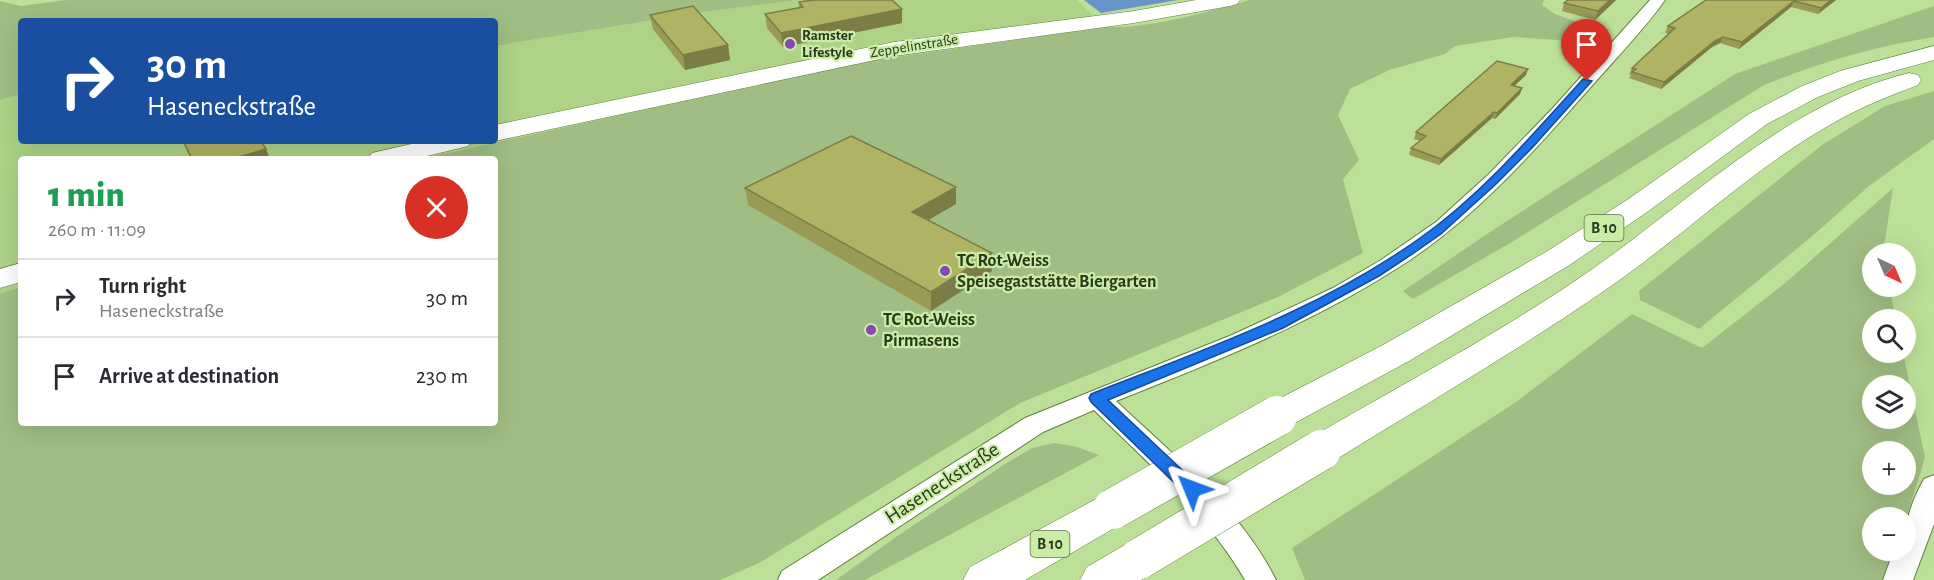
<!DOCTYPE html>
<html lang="en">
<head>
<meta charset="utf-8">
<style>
  :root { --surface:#fff; --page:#f7f7f7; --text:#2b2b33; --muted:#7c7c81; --line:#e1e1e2 }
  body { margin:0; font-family:"Alegreya Sans",sans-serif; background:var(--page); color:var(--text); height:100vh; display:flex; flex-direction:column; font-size:22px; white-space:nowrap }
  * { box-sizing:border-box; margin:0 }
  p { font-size:20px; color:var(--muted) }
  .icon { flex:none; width:33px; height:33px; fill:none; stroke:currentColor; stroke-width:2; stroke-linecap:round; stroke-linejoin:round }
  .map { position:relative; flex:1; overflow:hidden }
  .panel { position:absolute; left:18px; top:156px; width:480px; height:270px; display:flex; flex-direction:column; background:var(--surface); border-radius:6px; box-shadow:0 6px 24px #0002 }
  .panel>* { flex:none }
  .hud { position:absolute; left:18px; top:18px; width:480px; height:126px; border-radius:6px; box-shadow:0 6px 24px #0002; background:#1a4fa0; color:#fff; overflow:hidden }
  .needle { width:39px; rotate:136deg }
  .buttons { position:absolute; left:1862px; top:243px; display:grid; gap:12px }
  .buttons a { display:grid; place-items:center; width:54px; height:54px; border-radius:50%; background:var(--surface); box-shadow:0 6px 24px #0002; font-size:30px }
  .pin { position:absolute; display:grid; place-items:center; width:51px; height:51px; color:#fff; margin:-62px -26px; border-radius:50% 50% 50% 0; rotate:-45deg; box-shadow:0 0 6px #0007 }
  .pin .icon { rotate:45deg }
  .me { position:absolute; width:66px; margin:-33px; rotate:314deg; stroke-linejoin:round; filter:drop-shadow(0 0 4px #0008) }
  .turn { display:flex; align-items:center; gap:21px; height:126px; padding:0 30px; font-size:27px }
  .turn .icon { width:78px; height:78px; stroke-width:2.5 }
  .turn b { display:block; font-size:42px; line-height:51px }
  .round { display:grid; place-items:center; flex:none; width:63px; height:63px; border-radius:32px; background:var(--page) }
  .summary { display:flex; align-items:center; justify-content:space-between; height:102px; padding:0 30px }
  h1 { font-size:36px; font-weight:800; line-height:45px; color:#1e9e55 }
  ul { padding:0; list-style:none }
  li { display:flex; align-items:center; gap:18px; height:78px; padding:0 30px; border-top:2px solid var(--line) }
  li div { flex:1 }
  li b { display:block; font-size:22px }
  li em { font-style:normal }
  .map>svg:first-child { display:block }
  .built { fill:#aed387 }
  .green { fill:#a0be83; fill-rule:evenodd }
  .water { fill:#6796c6 }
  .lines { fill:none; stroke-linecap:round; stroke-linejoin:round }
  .street-casing { stroke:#60803c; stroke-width:2 }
  .secondary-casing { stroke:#60803c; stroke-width:1 }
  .highway-casing { stroke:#60803c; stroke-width:1 }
  .street { fill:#fff; fill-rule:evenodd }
  .secondary { fill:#fff; fill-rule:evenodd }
  .highway { fill:#fff; fill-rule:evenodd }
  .highway-bridge-casing { stroke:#60803c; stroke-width:41; stroke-linecap:butt }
  .highway-bridge { stroke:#fff; stroke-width:40 }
  .wall { fill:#989a56 }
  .shaded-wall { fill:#7c7d46 }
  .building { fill:#b1b364; stroke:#7c7d46; stroke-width:1.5 }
  .route { fill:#1a73e8; stroke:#114b97; stroke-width:1.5 }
  .poi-dot { fill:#8b44b7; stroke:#c9eda5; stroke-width:2 }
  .labels { text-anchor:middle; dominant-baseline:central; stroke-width:4.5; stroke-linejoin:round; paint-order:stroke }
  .far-poi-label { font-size:15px; font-weight:bold; fill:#2b391c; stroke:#c9eda5; text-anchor:start }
  .far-street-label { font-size:15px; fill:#2b391c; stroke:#c9eda5 }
  .shield { fill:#c9eda5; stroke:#5a6f45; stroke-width:1.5 }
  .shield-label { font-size:16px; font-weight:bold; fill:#2b391c }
  .poi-label { font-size:18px; font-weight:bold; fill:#2b391c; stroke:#c9eda5; text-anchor:start }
  .near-street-label { font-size:21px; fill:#2b391c; stroke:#c9eda5 }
</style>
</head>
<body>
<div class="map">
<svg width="1934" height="580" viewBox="0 0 1934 580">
  <rect width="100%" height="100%" fill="#bce098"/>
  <!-- built -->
  <path class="built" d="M 797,0 L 1077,0 L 1105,27 L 959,47 L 563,127 L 421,159 L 21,159 L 21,287 L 0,294 L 0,100 L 21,94 L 21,141 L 495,141 L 495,46 L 696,13 Z"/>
  <!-- green -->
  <g class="green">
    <path d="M 66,0 L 797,0 L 696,13 L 495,46 L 495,21 L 21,21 L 21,94 L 0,100 L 0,1 L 21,6 Z"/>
    <path d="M 1250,0 L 1544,0 L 1542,5 L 1555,14 L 1601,31 L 1606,37 L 1594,52 L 1559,40 L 1513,37 L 1455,46 L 1445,54 L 1389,70 L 1350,89 L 1338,115 L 1359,160 L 1343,179 L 1363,253 L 1278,297 L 1020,403 L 759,563 L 720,580 L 0,580 L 0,294 L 21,287 L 21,423 L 495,423 L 495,159 L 421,159 L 856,63 L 1105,27 C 1155,28 1202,13 1250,0 Z"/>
    <path d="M 1934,6 L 1934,37 C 1875,46 1819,63 1764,85 L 1512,242 L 1413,299 L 1403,291 L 1490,232 L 1735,74 Z"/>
    <path d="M 1934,91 L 1934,139 L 1869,186 L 1810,238 L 1699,329 L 1640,300 L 1639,291 L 1822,145 L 1885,106 Z"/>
    <path d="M 1893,188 L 1883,253 L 1872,254 L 1872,286 L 1889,287 L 1896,319 L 1872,320 L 1872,352 L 1903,353 L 1925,457 L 1905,523 L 1905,518 L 1872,518 L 1872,550 L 1896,551 L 1887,580 L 1305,580 L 1292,548 L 1516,402 L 1632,314 L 1702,348 L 1784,284 ZM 1872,386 L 1905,386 L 1905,418 L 1872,418 ZM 1872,452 L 1905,452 L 1905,484 L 1872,484 Z"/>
    <path d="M 1055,443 L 1077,447 L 1099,455 L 865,580 L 836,580 L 896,537 L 1005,464 L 1032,448 Z"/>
  </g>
  <!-- water -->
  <path class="water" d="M 1084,0 L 1178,0 L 1101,13 Z"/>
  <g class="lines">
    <defs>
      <g id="street">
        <path d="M 1650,0 L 1665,0 C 1645,28 1620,54 1597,80 C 1536,149 1475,220 1396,269 C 1308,325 1212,363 1116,401 C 1174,456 1240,508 1276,580 L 1245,580 C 1207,514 1148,463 1094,410 L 1043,432 L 818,580 L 778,580 L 782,571 L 1025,418 L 1232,335 L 1333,288 L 1381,260 L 1436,222 L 1489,174 L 1552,109 Z"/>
        <path d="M 1934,475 L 1934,524 L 1913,580 L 1883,580 L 1894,550 L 1905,550 C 1905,522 1910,504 1924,479 Z"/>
      </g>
      <g id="secondary">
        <path d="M 1196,0 L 1240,0 L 1237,4 L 1230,6 L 1134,23 L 894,56 L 495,141 L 495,125 L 894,42 L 1134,11 Z"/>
        <path d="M 425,141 L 472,141 L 468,146 L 415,159 L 368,159 L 372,153 Z"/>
        <path d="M 21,263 L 21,282 L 0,288 L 0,269 Z"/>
      </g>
      <g id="highway">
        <path d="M 1934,46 L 1934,60 L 1858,81 L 1818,97 L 1767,124 L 1647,212 L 1568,266 L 1409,361 L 1291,425 L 1277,429 L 1263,425 L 1258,416 L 1263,407 L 1383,345 L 1546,252 L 1627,200 L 1749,114 L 1800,87 L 1840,71 Z"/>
        <path d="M 1909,73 L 1918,75 L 1921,80 L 1918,85 C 1889,96 1861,107 1835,122 C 1754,167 1687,233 1611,286 C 1522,348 1427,403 1335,460 L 1321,464 L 1307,460 L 1301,450 L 1307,440 C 1402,384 1501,333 1591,270 C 1690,201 1789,102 1909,73 Z"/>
        <path d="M 1113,493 L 1128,498 L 1134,509 L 1128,520 L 1025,580 L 963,580 L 970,567 L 1098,498 Z"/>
        <path d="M 1139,541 L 1155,546 L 1161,559 L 1155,572 L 1141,580 L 1080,580 L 1087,567 L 1123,546 Z"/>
      </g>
    </defs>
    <!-- street casing -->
    <use href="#street" class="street-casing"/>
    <!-- secondary casing -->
    <use href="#secondary" class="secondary-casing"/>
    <!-- highway casing -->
    <use href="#highway" class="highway-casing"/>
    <!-- street -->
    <use href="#street" class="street"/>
    <!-- secondary -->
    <use href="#secondary" class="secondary"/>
    <!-- highway -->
    <use href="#highway" class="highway"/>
    <defs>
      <g id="highway-bridge">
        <path d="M 1113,509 L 1277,416"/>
        <path d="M 1139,559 L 1321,450"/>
      </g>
    </defs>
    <!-- highway-bridge casing -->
    <use href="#highway-bridge" class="highway-bridge-casing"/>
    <!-- highway-bridge -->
    <use href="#highway-bridge" class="highway-bridge"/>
  </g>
  <!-- wall -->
  <g class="wall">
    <path d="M 1568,0 L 1616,0 L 1595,20 L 1562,11 L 1564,3 Z"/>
    <path d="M 1706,0 L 1836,0 L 1818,14 L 1791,7 L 1739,49 L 1720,43 L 1712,47 L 1661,89 L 1629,78 L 1631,75 L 1629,75 L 1632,68 L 1669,34 L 1665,33 L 1668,26 Z"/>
    <path d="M 799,2 L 902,23 L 783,47 L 767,28 L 765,14 L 799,8 Z"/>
    <path d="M 650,15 L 728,45 L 730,60 L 685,70 L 653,29 Z"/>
    <path d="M 1526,75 L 1514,86 L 1522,88 L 1520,94 L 1495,119 L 1492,118 L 1439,165 L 1409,155 L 1411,148 L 1420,141 L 1414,139 L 1416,132 Z"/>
    <path d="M 745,188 L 956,204 L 928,220 L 992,271 L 931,311 L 748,205 Z"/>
  </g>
  <!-- shaded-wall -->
  <g class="shaded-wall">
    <path d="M 1610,0 L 1616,0 L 1595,20 L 1598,11 Z"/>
    <path d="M 1831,0 L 1836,0 L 1818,14 L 1821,8 Z"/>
    <path d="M 1794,1 L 1791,7 L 1739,49 L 1742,42 Z"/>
    <path d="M 902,9 L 902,23 L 783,47 L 781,33 Z"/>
    <path d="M 1723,37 L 1720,43 L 1712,47 L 1661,89 L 1664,82 L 1715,41 Z"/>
    <path d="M 728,45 L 730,60 L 685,70 L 683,55 Z"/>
    <path d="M 1528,69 L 1526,75 L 1509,91 L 1511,85 Z"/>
    <path d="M 1522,88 L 1520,94 L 1495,119 L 1497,113 Z"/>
    <path d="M 1494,112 L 1492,118 L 1439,165 L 1441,159 Z"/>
    <path d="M 302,141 L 315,141 L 303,143 Z"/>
    <path d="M 266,149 L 270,159 L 232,159 Z"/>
    <path d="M 956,187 L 956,204 L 913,229 L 912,212 Z"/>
    <path d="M 992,253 L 992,271 L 931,311 L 931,292 Z"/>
  </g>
  <!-- building -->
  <g class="building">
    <path d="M 813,0 L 892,0 L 902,9 L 781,33 L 765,14 L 803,7 L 799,2 Z"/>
    <path d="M 1568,0 L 1610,0 L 1598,11 L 1564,3 Z"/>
    <path d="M 1706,0 L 1831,0 L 1821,8 L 1794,1 L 1742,42 L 1723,37 L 1715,41 L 1664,82 L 1632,72 L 1636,69 L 1632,68 L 1675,28 L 1668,26 Z"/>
    <path d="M 693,6 L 728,45 L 683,55 L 650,15 Z"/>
    <path d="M 1497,61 L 1528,69 L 1511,85 L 1522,88 L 1497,113 L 1494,112 L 1441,159 L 1411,148 L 1426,136 L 1416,132 Z"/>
    <path d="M 851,136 L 956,187 L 912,212 L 992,253 L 931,292 L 745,188 Z"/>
    <path d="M 183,141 L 261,141 L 266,149 L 232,159 L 192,159 Z"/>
  </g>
  <!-- route -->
  <path class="route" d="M 1583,79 L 1592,81 L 1532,148 L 1495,185 L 1441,234 L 1411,255 L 1379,276 L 1283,328 L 1108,400 L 1198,485 L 1201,489 L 1198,494 L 1192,496 L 1186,494 L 1091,402 L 1089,398 L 1091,394 C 1208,348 1330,306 1431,230 C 1487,188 1537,130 1583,79 Z"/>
  <!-- markers -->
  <g class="poi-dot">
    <circle cx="790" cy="44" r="6"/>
    <circle cx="945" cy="271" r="6"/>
    <circle cx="871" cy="330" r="6"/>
  </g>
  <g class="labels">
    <!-- far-poi labels -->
    <g class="far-poi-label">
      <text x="802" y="35">Ramster<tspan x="802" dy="17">Lifestyle</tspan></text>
    </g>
    <!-- far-street labels -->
    <g class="far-street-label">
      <text transform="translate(914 46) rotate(-9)">Zeppelinstraße</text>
    </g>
    <!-- shield labels -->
    <g class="shield">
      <rect x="1584.5" y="215" width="39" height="26" rx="4.5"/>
      <rect x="1030.5" y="531" width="39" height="26" rx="4.5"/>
    </g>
    <g class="shield-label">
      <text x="1604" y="228">B 10</text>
      <text x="1050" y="544">B 10</text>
    </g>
    <!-- poi labels -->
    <g class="poi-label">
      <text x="957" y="261">TC Rot-Weiss<tspan x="957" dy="21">Speisegaststätte Biergarten</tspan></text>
      <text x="883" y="320">TC Rot-Weiss<tspan x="883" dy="21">Pirmasens</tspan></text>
    </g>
    <!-- near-street labels -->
    <g class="near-street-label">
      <text transform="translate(942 483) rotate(-33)">Haseneckstraße</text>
    </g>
  </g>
</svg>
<div class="buttons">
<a><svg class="needle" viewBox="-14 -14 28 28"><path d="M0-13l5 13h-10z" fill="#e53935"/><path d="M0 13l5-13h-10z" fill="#7c7c81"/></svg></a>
<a><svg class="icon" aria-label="search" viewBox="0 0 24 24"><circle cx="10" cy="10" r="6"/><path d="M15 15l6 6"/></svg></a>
<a><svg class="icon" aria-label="layers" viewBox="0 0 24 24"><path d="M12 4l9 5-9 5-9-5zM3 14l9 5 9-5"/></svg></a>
<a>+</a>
<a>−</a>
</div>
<div class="pin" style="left:1587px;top:81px;background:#d93025"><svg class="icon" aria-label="arrive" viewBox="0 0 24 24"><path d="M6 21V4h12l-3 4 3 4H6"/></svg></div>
<svg class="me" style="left:1192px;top:489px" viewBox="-20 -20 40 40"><path d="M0-17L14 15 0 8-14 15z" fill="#1a73e8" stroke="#fff" stroke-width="4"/></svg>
<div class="hud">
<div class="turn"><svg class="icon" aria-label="right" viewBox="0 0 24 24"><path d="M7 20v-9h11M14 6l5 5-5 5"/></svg><div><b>30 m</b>Haseneckstraße</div></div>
</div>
<section class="panel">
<div class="summary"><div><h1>1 min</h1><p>260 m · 11:09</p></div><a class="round" style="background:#d93025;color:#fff"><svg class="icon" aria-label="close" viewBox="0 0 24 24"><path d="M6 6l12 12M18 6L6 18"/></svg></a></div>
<ul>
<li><svg class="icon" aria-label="right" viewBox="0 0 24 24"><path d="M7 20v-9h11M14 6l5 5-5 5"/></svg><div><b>Turn right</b><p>Haseneckstraße</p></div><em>30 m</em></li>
<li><svg class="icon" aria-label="arrive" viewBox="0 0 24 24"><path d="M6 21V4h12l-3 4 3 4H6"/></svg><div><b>Arrive at destination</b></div><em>230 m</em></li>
</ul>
</section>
</div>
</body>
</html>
